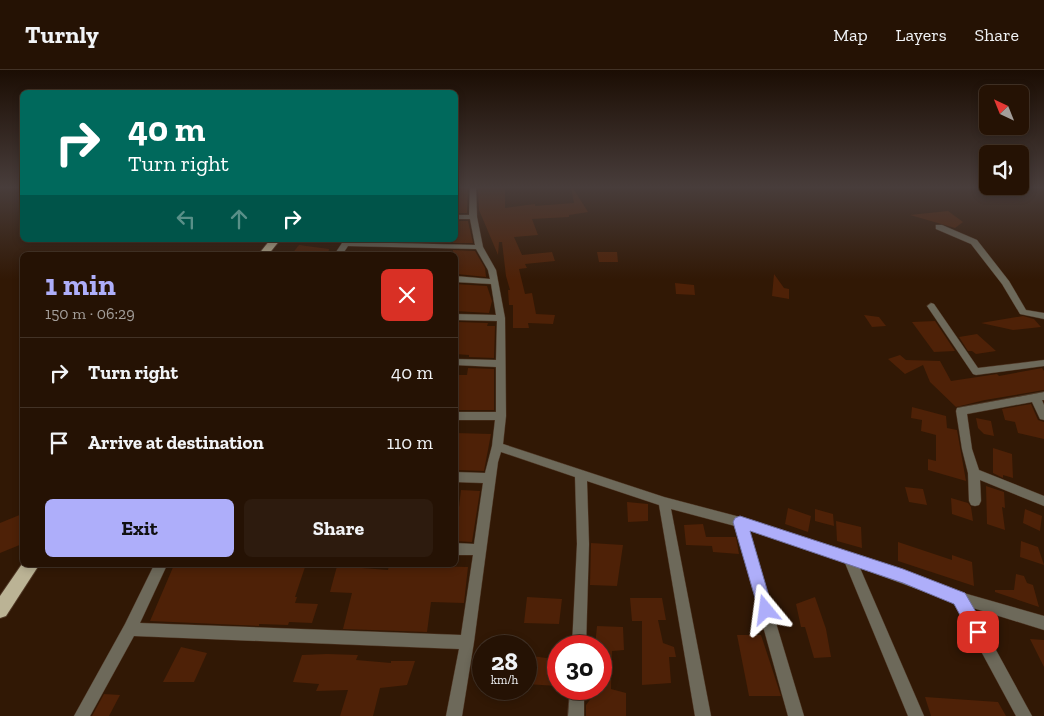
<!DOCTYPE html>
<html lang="en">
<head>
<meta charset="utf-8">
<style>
  :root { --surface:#251204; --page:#2d1b0e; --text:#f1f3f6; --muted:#a39e9a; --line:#423226; --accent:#aeaefa }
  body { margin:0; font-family:"Zilla Slab",serif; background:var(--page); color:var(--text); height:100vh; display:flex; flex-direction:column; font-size:19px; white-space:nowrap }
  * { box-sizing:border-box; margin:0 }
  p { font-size:16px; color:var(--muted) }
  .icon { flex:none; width:28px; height:28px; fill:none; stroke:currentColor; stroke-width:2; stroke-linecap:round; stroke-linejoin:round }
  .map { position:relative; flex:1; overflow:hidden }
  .side { position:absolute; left:20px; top:182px; width:438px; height:315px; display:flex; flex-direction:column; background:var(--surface); border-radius:8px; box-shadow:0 2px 8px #0003,0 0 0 1px var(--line) }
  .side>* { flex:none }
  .top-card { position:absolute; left:20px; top:20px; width:438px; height:152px; border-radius:8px; box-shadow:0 2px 8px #0003,0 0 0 1px var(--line); background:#00695c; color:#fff; overflow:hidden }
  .needle { width:32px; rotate:317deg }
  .controls { position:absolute; left:979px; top:15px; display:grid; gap:10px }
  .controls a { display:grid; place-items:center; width:50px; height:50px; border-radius:8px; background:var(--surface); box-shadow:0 2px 8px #0003,0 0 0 1px var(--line); font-size:25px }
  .speed { position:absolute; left:472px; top:565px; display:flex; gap:10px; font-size:25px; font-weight:700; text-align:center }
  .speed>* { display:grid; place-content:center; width:65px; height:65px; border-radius:50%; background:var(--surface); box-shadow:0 2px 8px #0003,0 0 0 1px var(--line); line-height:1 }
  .speed small { font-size:12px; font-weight:400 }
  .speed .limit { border:8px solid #d22; background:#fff; color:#111 }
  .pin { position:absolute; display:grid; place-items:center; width:42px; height:42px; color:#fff; margin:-21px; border-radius:10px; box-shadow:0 2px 8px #0006 }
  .me { position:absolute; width:55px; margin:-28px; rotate:344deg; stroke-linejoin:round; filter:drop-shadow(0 0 4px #0008) }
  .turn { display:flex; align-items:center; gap:18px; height:105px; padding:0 25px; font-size:22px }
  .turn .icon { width:65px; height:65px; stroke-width:2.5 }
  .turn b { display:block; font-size:35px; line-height:42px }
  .lanes { display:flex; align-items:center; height:48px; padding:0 25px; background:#0003; justify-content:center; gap:25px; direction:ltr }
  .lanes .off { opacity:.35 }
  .round { display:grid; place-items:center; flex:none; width:52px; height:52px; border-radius:8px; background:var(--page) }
  .summary { display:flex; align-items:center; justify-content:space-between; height:85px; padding:0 25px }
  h1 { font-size:30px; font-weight:800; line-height:38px; color:var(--accent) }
  .button { display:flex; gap:10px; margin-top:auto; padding:10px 25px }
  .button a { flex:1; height:58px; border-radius:8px; background:var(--accent); color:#111; font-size:20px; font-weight:800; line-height:58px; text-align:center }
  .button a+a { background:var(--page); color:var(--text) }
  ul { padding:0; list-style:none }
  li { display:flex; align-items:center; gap:15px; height:70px; padding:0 25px; border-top:1px solid var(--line) }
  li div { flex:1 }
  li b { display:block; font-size:19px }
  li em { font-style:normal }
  header { display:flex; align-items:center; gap:30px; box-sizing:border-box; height:70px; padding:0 25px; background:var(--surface); border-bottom:1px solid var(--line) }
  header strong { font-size:24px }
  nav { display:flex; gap:28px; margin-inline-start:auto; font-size:18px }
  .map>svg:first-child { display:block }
  .building { fill:#4e2107 }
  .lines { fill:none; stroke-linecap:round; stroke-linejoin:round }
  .minor-casing { stroke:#4e3624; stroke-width:1 }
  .primary-casing { stroke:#4e3624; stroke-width:2 }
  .minor { fill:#6d695a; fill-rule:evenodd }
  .primary { fill:#bbb395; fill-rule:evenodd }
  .route { fill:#aeaefa; stroke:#7171a2 }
</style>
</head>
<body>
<header>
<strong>Turnly</strong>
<nav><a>Map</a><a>Layers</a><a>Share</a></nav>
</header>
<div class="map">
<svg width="1044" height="646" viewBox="0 0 1044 646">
  <rect width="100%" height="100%" fill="#311805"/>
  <!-- building -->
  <g class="building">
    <path d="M 455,118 L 468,118 L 467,143 L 456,143 Z"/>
    <path d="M 478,118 L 505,118 L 505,138 L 535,134 L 535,136 L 574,133 L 571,118 L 573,118 L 588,142 L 569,145 L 569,147 L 532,149 L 538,165 L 514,167 L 522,185 L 552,182 L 555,191 L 525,194 L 527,198 L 519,199 L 525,224 L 532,223 L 536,244 L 555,245 L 553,254 L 528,253 L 529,258 L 513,258 L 513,235 L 509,235 L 508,220 L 510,220 L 506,206 L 502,172 L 499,172 L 498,185 L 479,140 Z"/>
    <path d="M 948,141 L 963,152 L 955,158 L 910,145 Z"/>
    <path d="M 455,151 L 468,151 L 473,173 L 453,173 L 453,170 L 455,170 Z"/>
    <path d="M 299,175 L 329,179 L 328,185 L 291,185 Z"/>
    <path d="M 453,180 L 475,181 L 485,198 L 486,207 L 457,204 L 458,195 L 455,195 L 455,185 L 453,185 Z"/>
    <path d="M 597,182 L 617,182 L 618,192 L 599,192 Z"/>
    <path d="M 774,204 L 784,218 L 789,219 L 789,229 L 772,226 Z"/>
    <path d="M 675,213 L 694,215 L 695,225 L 676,224 Z"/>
    <path d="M 455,214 L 487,216 L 492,231 L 489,243 L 455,241 Z"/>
    <path d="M 864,245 L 879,247 L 886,256 L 872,257 Z"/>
    <path d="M 1023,246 L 1034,249 L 1041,257 L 1013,260 L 981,253 Z"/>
    <path d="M 935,251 L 955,281 L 934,282 L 912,252 Z"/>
    <path d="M 458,252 L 488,253 L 487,256 L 495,256 L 494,288 L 469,287 L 469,285 L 455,284 L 457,270 L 455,269 Z"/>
    <path d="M 977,264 L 996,281 L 976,284 L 972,281 L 968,281 L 959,267 Z"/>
    <path d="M 900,285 L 906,290 L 940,291 L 951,311 L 997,304 L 999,306 L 1042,298 L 1044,301 L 1044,320 L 985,330 L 956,337 L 930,312 L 923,295 L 905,304 L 888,289 Z"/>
    <path d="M 468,298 L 494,299 L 494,340 L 455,340 L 455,305 L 467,305 Z"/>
    <path d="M 1031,334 L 1038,350 L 1044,352 L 1044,369 L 1018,363 L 1015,352 L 1005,350 L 1002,339 Z"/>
    <path d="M 912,337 L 946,346 L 947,358 L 957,360 L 966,411 L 928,400 L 928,389 L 936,391 L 936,365 L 921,361 L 922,350 L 911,348 Z"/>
    <path d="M 976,348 L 991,351 L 994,366 L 984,364 L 978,358 Z"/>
    <path d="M 455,363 L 491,364 L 484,401 L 455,400 Z"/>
    <path d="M 993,378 L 1012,384 L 1013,408 L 1003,405 L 1003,408 L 993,403 Z"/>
    <path d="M 986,416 L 1004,422 L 1005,438 L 1002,437 L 1005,460 L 987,454 Z"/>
    <path d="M 905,417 L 923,419 L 927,435 L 909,432 Z"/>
    <path d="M 461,420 L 480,421 L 472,472 L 455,471 Z"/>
    <path d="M 951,428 L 968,433 L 971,437 L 973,451 L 952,444 Z"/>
    <path d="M 627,432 L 648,434 L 648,451 L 628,452 Z"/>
    <path d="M 788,438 L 811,446 L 808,462 L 785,454 Z"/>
    <path d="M 815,439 L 833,444 L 834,456 L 815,451 Z"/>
    <path d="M 1025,439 L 1042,446 L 1040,461 L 1023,453 Z"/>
    <path d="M 22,444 L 22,474 L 0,483 L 0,453 Z"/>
    <path d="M 836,451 L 861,457 L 862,478 L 837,471 Z"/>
    <path d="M 703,454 L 706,467 L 736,467 L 739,484 L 713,482 L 712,476 L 686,475 L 684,455 Z"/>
    <path d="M 1021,471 L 1038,477 L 1044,495 L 1020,487 Z"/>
    <path d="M 898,472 L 952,490 L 952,485 L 972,492 L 974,516 L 898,491 Z"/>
    <path d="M 591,473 L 623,475 L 617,516 L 590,515 Z"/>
    <path d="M 174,495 L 305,497 L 295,527 L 297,527 L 295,533 L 318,534 L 312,553 L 289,552 L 288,555 L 259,554 L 259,556 L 150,551 Z"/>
    <path d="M 389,495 L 468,497 L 464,533 L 431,532 L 427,562 L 343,559 L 352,523 L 330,522 L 337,496 L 388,500 Z"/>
    <path d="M 1016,504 L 1024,506 L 1027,513 L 1033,515 L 1039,537 L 995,522 L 995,520 L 1014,520 Z"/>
    <path d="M 527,527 L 562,529 L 559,554 L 524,553 Z"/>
    <path d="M 815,527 L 826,559 L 831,587 L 814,588 L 805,557 L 801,557 L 796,534 Z"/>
    <path d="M 630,528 L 662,528 L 666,550 L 658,550 L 663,573 L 674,577 L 676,587 L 669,587 L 671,613 L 642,615 L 642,551 L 632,551 Z"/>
    <path d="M 597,556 L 623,557 L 624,580 L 612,581 L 611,619 L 626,623 L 626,646 L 586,646 L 586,635 L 598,619 L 601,619 L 601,576 L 595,576 Z"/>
    <path d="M 737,565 L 761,565 L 781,626 L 749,626 Z"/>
    <path d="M 1030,569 L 1044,570 L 1044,597 Z"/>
    <path d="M 181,577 L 207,583 L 194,612 L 163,612 Z"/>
    <path d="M 327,584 L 358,585 L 356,590 L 391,593 L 391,591 L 415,591 L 407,615 L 380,618 L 373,646 L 340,646 L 348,620 L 316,621 L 319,614 L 293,612 L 302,585 Z"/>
    <path d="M 526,585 L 559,590 L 557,616 L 526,614 Z"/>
    <path d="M 104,624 L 120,625 L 109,646 L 92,646 Z"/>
    <path d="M 925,627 L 998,632 L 1006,646 L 931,646 Z"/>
  </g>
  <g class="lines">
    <defs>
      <g id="minor">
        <path d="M 470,118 L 476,118 L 477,147 L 483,177 L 496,200 L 505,248 L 506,346 L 503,374 L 664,427 L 740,447 L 903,500 L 960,522 L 1044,546 L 1044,560 L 973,538 L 1032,646 L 1016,646 L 955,533 L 860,498 L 924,646 L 908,646 L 845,493 L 748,460 L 804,646 L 788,646 L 735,456 L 671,439 L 711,646 L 695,646 L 659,435 L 587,411 L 589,474 L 586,576 L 572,576 L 577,474 L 575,407 L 501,382 L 498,392 L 474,572 L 462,646 L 446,646 L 459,579 L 134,566 L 90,646 L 74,646 L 125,554 L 154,495 L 167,495 L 140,553 L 461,565 L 473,485 L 455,485 L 455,473 L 474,474 L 483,413 L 455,412 L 455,402 L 485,403 L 492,376 L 495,350 L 455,350 L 455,342 L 496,342 L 496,297 L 455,295 L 455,289 L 496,290 L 497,251 L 455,250 L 455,244 L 496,245 L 491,214 L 455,212 L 455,206 L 490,209 L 488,200 L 476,179 L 348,176 L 342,185 L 334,185 L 344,170 L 352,170 L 351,172 L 475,175 L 470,149 L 455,149 L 455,145 L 469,145 Z"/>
        <path d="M 936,155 L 942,155 L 977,170 L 1009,211 L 1026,240 L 1044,243 L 1044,249 L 1020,244 L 1002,214 L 971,174 L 936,159 Z"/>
        <path d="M 931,233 L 934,234 L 978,298 L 1044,290 L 1044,296 L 976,305 L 973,304 L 927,236 Z"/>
        <path d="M 1044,322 L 1044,330 L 1042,330 L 1044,335 L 1044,350 L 1040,349 L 1032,332 L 967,344 L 972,379 L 979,400 L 1044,426 L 1044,436 L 980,410 L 981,431 L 979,435 L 975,436 L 971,435 L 969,431 L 968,403 L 962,379 L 956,341 L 957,338 Z"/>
        <path d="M 570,619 L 584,619 L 584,646 L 568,646 Z"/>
      </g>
      <g id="primary">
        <path d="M 270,170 L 280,170 L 268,185 L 258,185 Z"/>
        <path d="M 22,494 L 39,495 L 6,546 L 0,548 L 0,526 Z"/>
      </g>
    </defs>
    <!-- minor casing -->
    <use href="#minor" class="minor-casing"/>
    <!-- primary casing -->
    <use href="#primary" class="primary-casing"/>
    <!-- minor -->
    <use href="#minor" class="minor"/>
    <!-- primary -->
    <use href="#primary" class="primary"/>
  </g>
  <!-- sky -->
  <linearGradient id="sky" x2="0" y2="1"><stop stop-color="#1b0d03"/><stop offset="0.56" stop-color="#483d3b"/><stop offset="1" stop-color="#483d3b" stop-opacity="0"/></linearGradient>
  <rect width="1044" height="209" fill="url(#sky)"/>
  <!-- route -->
  <path class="route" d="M 740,446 L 903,499 L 965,523 L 984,556 L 986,562 L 984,567 L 978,570 L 972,567 L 954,534 L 903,513 L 750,461 L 773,540 L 771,545 L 766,548 L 760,545 L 733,452 L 735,448 Z"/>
</svg>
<div class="controls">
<a><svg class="needle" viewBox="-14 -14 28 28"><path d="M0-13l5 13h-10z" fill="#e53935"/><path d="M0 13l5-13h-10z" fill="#a39e9a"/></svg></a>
<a><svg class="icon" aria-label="sound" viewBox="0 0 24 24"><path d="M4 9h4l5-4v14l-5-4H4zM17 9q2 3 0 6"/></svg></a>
</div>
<div class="speed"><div>28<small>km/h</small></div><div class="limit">30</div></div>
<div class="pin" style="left:978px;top:562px;background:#d93025"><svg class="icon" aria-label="arrive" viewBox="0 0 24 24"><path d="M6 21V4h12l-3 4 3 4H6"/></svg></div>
<svg class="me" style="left:766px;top:540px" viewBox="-20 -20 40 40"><path d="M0-17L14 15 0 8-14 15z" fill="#aeaefa" stroke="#fff" stroke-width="4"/></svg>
<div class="top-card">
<div class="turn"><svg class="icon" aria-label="right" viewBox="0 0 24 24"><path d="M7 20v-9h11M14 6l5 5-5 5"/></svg><div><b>40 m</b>Turn right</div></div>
<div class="lanes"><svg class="icon off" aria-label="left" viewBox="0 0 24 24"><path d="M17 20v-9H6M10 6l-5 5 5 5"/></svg><svg class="icon off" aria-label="ahead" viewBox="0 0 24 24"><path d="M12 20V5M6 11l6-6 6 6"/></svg><svg class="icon" aria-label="right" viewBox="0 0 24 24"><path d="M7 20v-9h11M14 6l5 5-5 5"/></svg></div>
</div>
<section class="side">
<div class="summary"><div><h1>1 min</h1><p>150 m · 06:29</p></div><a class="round" style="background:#d93025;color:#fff"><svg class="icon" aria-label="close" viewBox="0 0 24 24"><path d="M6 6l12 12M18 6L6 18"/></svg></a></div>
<ul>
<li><svg class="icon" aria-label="right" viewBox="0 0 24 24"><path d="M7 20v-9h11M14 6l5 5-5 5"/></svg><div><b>Turn right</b></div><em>40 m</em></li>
<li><svg class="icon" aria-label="arrive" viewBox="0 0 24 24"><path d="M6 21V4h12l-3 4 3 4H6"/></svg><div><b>Arrive at destination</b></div><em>110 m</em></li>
</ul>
<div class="button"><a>Exit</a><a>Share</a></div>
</section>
</div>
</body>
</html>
